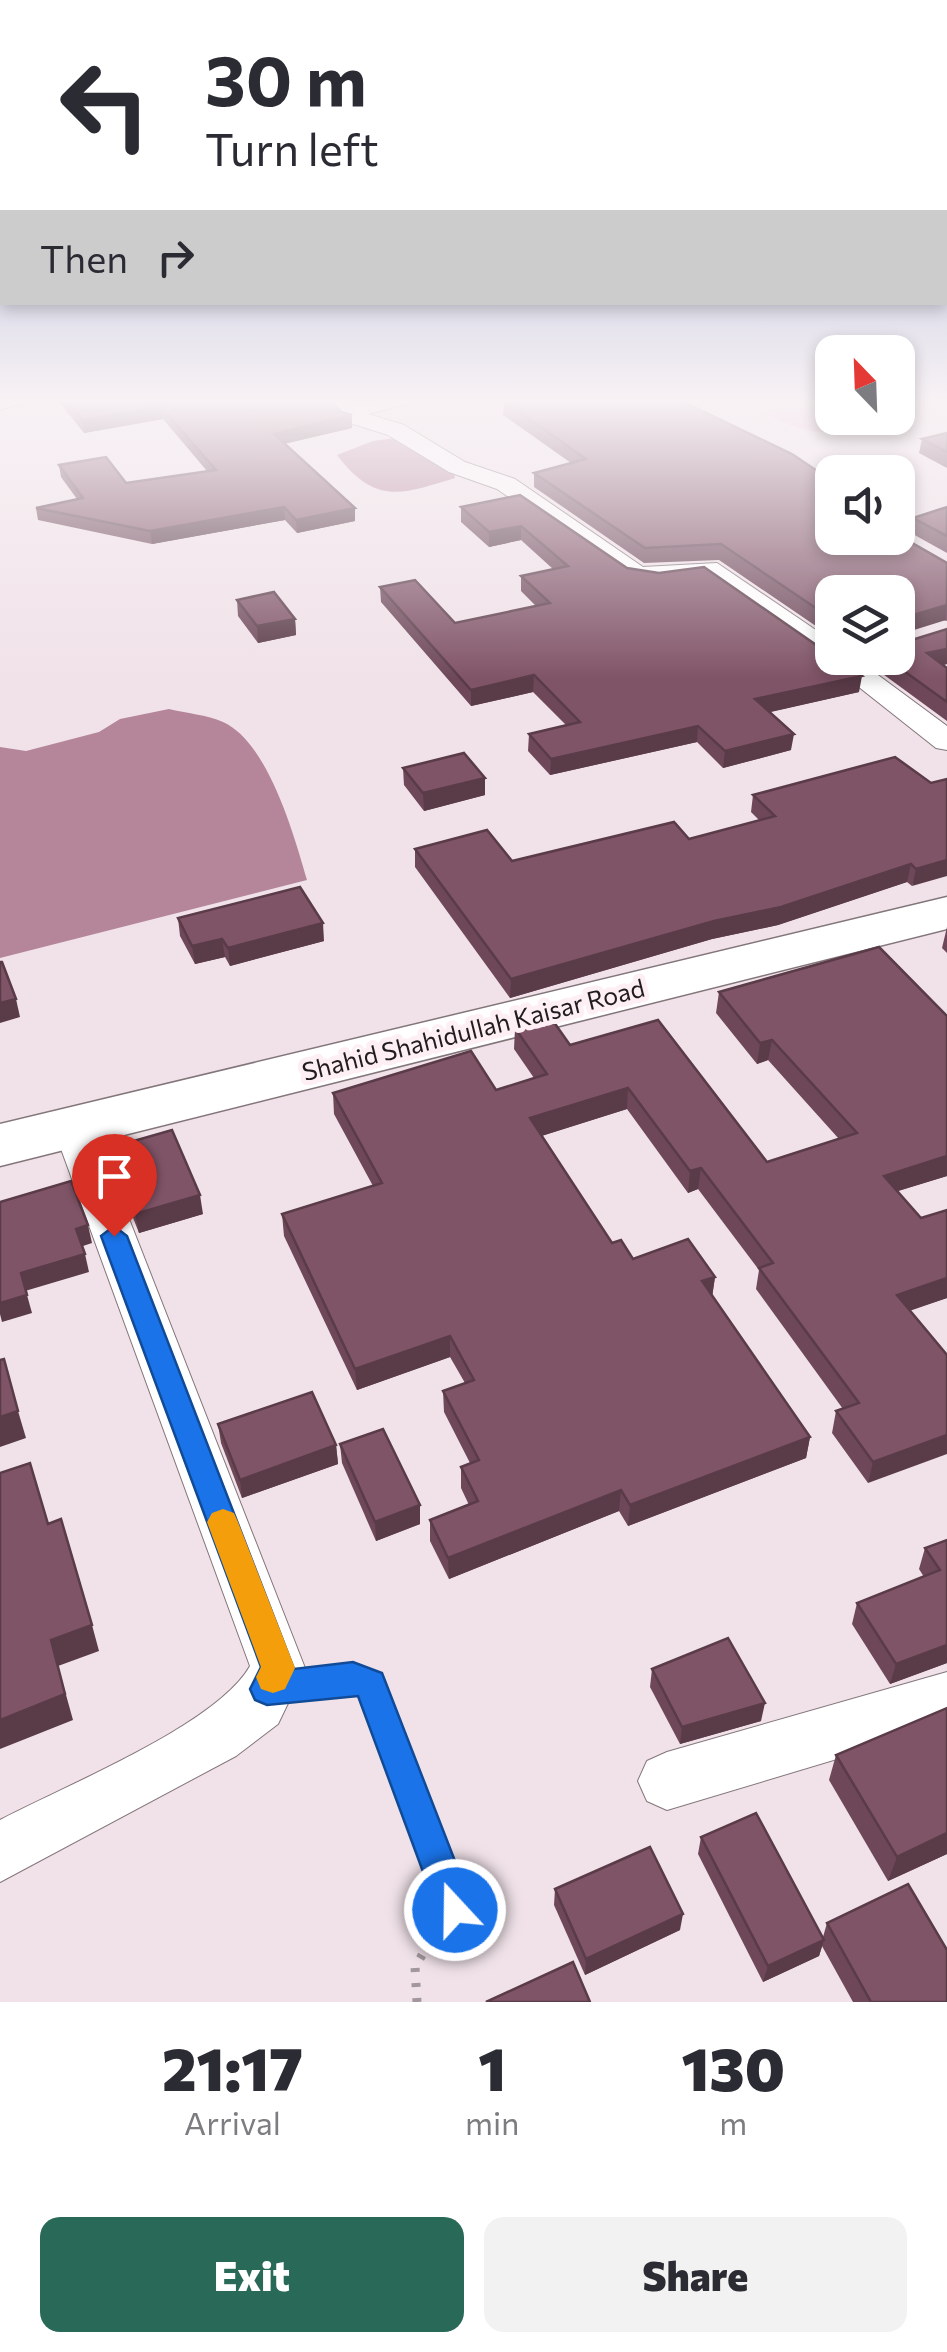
<!DOCTYPE html>
<html lang="en">
<head>
<meta charset="utf-8">
<style>
  :root { --surface:#fff; --page:#f2f2f3; --text:#2b2b33; --muted:#7c7c81; --accent:#296957 }
  body { margin:0; font-family:Commissioner,sans-serif; background:var(--page); color:var(--text); height:100vh; display:flex; flex-direction:column; font-size:38px; white-space:nowrap }
  * { box-sizing:border-box; margin:0 }
  p { font-size:32px; color:var(--muted) }
  .icon { flex:none; width:55px; height:55px; fill:none; stroke:currentColor; stroke-width:2; stroke-linecap:round; stroke-linejoin:round }
  .map { position:relative; height:2002px; overflow:hidden }
  .side { display:flex; flex-direction:column; background:var(--surface); flex:1 }
  .side>* { flex:none }
  .banner { position:absolute; left:0px; top:0px; width:948px; height:305px; box-shadow:0 5px 15px #0003; background:#fff; color:var(--text); overflow:hidden }
  .needle { width:65px; rotate:337deg }
  .buttons { position:absolute; left:815px; top:335px; display:grid; gap:20px }
  .buttons a { display:grid; place-items:center; width:100px; height:100px; border-radius:20px; background:var(--surface); box-shadow:0 5px 15px #0003; font-size:50px }
  .pin { position:absolute; display:grid; place-items:center; width:85px; height:85px; color:#fff; margin:-102px -42px; border-radius:50% 50% 50% 0; rotate:-45deg; box-shadow:0 0 10px #0007 }
  .pin .icon { rotate:45deg }
  .me { position:absolute; width:110px; margin:-55px; rotate:339deg; stroke-linejoin:round; filter:drop-shadow(0 0 8px #0008) }
  .turn { display:flex; align-items:center; gap:35px; height:210px; padding:0 40px; font-size:45px }
  .turn .icon { width:130px; height:130px; stroke-width:2.5 }
  .turn b { display:block; font-size:70px; line-height:85px }
  .then { display:flex; align-items:center; height:95px; padding:0 40px; background:#0003; gap:20px; font-size:38px }
  .eta { display:flex; justify-content:space-evenly; align-items:center; height:170px; text-align:center }
  .eta b { font-size:60px; font-weight:800; line-height:70px }
  .primary-button { display:flex; gap:20px; margin-top:auto; padding:20px 40px }
  .primary-button a { flex:1; height:115px; border-radius:20px; background:var(--accent); color:#fff; font-size:40px; font-weight:800; line-height:115px; text-align:center }
  .primary-button a+a { background:var(--page); color:var(--text) }
  .map>svg:first-child { display:block }
  .green { fill:#ebbbcf }
  .water { fill:#b5869a }
  .lines { fill:none; stroke-linecap:round; stroke-linejoin:round }
  .service-casing { stroke:#83767b; stroke-width:2 }
  .minor-casing { stroke:#83767b; stroke-width:2 }
  .secondary-casing { stroke:#83767b; stroke-width:3 }
  .path { stroke:#a2979c; stroke-width:9; stroke-dasharray:4 11; stroke-linecap:butt }
  .service { fill:#fff; fill-rule:evenodd }
  .minor { fill:#fff; fill-rule:evenodd }
  .secondary { fill:#fff; fill-rule:evenodd }
  .wall { fill:#6e4859 }
  .shaded-wall { fill:#5a3b48 }
  .building { fill:#805467; stroke:#5a3b48; stroke-width:2.5 }
  .route { fill:#1a73e8; stroke:#114b97; stroke-width:2.5 }
  .slow { fill:#f59e0b }
  .labels { text-anchor:middle; dominant-baseline:central; stroke-width:10; stroke-linejoin:round; paint-order:stroke }
  .street-label { font-size:25px; fill:#211c1e; stroke:#feeff5 }
</style>
</head>
<body>
<div class="map">
<svg width="947" height="2002" viewBox="0 0 947 2002">
  <rect width="100%" height="100%" fill="#f0e2e8"/>
  <!-- green -->
  <path class="green" d="M 832,405 L 832,418 L 893,419 C 838,435 816,441 763,412 Z"/>
  <!-- water -->
  <g class="water">
    <path d="M 402,437 L 453,468 L 455,478 C 402,494 376,506 337,455 L 373,441 Z"/>
    <path d="M 169,709 C 186,713 207,715 223,722 C 268,742 294,835 307,880 L 0,958 L 0,747 L 26,751 L 99,732 L 120,719 Z"/>
  </g>
  <g class="lines">
    <defs>
      <path id="service" d="M 353,1664 L 380,1674 L 471,1910 L 467,1922 L 455,1926 L 443,1922 L 359,1694 L 353,1692 L 270,1702 L 260,1698 L 255,1688 L 260,1678 L 270,1674 Z"/>
      <g id="minor">
        <path d="M 0,398 L 40,398 L 0,410 Z"/>
        <path d="M 319,398 L 344,398 L 350,404 L 431,398 L 368,414 L 404,425 L 465,462 L 515,479 L 643,567 L 717,563 L 832,641 L 832,658 L 855,658 L 947,726 L 947,750 L 936,748 L 826,661 L 703,578 L 657,585 L 627,580 L 497,489 L 449,472 L 388,435 L 344,421 Z"/>
        <path d="M 73,1113 L 87,1117 L 93,1127 L 305,1668 L 278,1724 L 236,1756 L 0,1882 L 0,1820 C 64,1786 217,1725 250,1666 L 53,1127 L 59,1117 Z"/>
        <path d="M 947,1672 L 947,1726 L 667,1810 L 647,1801 L 638,1781 L 647,1761 L 667,1752 Z"/>
      </g>
      <path id="secondary" d="M 947,897 L 947,929 L 0,1166 L 0,1124 Z"/>
    </defs>
    <!-- service casing -->
    <use href="#service" class="service-casing"/>
    <!-- minor casing -->
    <use href="#minor" class="minor-casing"/>
    <!-- secondary casing -->
    <use href="#secondary" class="secondary-casing"/>
    <!-- path -->
    <path class="path" d="M 417,2002 L 415,1967 L 437,1930"/>
    <!-- service -->
    <use href="#service" class="service"/>
    <!-- minor -->
    <use href="#minor" class="minor"/>
    <!-- secondary -->
    <use href="#secondary" class="secondary"/>
  </g>
  <!-- wall -->
  <g class="wall">
    <path d="M 56,398 L 329,398 L 341,412 L 352,415 L 352,428 L 284,444 L 355,521 L 297,533 L 285,520 L 152,544 L 38,520 L 36,508 L 77,499 L 61,477 L 59,465 L 126,483 L 207,471 L 163,419 L 84,433 Z"/>
    <path d="M 677,400 L 832,538 L 947,563 L 947,621 L 832,592 L 832,637 L 719,560 L 644,563 L 534,487 L 534,473 L 571,463 L 503,415 L 504,401 Z"/>
    <path d="M 947,433 L 947,468 L 919,453 L 922,439 Z"/>
    <path d="M 520,495 L 627,568 L 859,692 L 769,712 L 791,750 L 723,768 L 697,742 L 550,775 L 528,751 L 529,734 L 567,726 L 533,692 L 471,706 L 381,602 L 380,587 L 455,623 L 536,606 L 521,591 L 521,576 L 553,569 L 521,540 L 489,547 L 461,522 L 461,507 Z"/>
    <path d="M 947,507 L 947,553 L 911,533 L 913,518 Z"/>
    <path d="M 237,600 L 295,619 L 296,635 L 258,643 L 238,616 Z"/>
    <path d="M 947,629 L 947,664 L 943,665 L 947,668 L 947,721 L 861,658 L 898,658 L 902,643 Z"/>
    <path d="M 403,768 L 485,778 L 485,795 L 424,811 L 404,785 Z"/>
    <path d="M 947,779 L 912,886 L 907,882 L 778,925 L 712,939 L 510,998 L 415,867 L 415,849 L 512,861 L 689,839 L 759,820 L 751,812 L 753,795 L 931,783 Z"/>
    <path d="M 178,918 L 324,941 L 230,966 L 225,957 L 195,964 L 180,936 Z"/>
    <path d="M 947,927 L 947,953 L 942,948 Z"/>
    <path d="M 719,992 L 947,1016 L 947,1176 L 897,1191 L 947,1298 L 910,1310 L 947,1355 L 868,1483 L 832,1433 L 836,1411 L 843,1409 L 756,1289 L 759,1270 L 698,1189 L 688,1193 L 627,1109 L 541,1136 L 612,1243 L 633,1259 L 715,1277 L 712,1296 L 810,1437 L 806,1458 L 628,1526 L 619,1511 L 449,1579 L 430,1541 L 430,1520 L 469,1505 L 461,1488 L 461,1467 L 470,1463 L 444,1412 L 443,1391 L 465,1383 L 450,1357 L 357,1390 L 284,1236 L 282,1214 L 373,1186 L 334,1114 L 333,1093 L 496,1090 L 534,1078 L 514,1049 L 515,1028 L 570,1045 L 767,1162 L 839,1139 L 768,1060 L 757,1064 L 716,1013 Z"/>
    <path d="M 109,1148 L 203,1214 L 139,1233 L 113,1167 Z"/>
    <path d="M 218,1424 L 336,1445 L 338,1464 L 242,1498 L 221,1443 Z"/>
    <path d="M 340,1444 L 420,1524 L 376,1541 L 342,1463 Z"/>
    <path d="M 947,1540 L 947,1663 L 890,1684 L 852,1624 L 857,1603 L 924,1577 L 919,1569 L 925,1548 Z"/>
    <path d="M 652,1669 L 761,1721 L 680,1744 L 650,1687 Z"/>
    <path d="M 836,1755 L 947,1854 L 888,1881 L 829,1780 Z"/>
    <path d="M 701,1837 L 823,1937 L 827,1923 L 947,2002 L 853,2002 L 822,1946 L 819,1956 L 763,1982 L 698,1854 Z"/>
    <path d="M 555,1889 L 680,1930 L 585,1975 L 554,1905 Z"/>
  </g>
  <!-- shaded-wall -->
  <g class="shaded-wall">
    <path d="M 161,407 L 163,419 L 84,433 L 83,420 Z"/>
    <path d="M 352,415 L 352,428 L 274,446 L 274,434 Z"/>
    <path d="M 284,507 L 285,520 L 152,544 L 150,531 Z"/>
    <path d="M 355,508 L 355,521 L 297,533 L 296,520 Z"/>
    <path d="M 521,526 L 521,540 L 489,547 L 489,532 Z"/>
    <path d="M 947,605 L 946,620 L 898,635 L 900,619 Z"/>
    <path d="M 295,619 L 296,635 L 258,643 L 257,626 Z"/>
    <path d="M 947,649 L 947,664 L 924,670 L 927,653 Z"/>
    <path d="M 534,675 L 533,692 L 471,706 L 471,690 Z"/>
    <path d="M 862,676 L 859,692 L 753,716 L 755,699 Z"/>
    <path d="M 698,726 L 697,742 L 550,775 L 551,759 Z"/>
    <path d="M 794,734 L 791,750 L 723,768 L 725,751 Z"/>
    <path d="M 485,778 L 485,795 L 424,811 L 423,793 Z"/>
    <path d="M 947,860 L 947,876 L 912,886 L 916,869 Z"/>
    <path d="M 911,864 L 907,882 L 778,925 L 712,939 L 510,998 L 511,979 Z"/>
    <path d="M 323,923 L 324,941 L 230,966 L 228,948 Z"/>
    <path d="M 222,939 L 225,957 L 195,964 L 192,946 Z"/>
    <path d="M 16,999 L 20,1017 L 0,1023 L 0,1003 Z"/>
    <path d="M 772,1040 L 768,1060 L 757,1064 L 760,1043 Z"/>
    <path d="M 628,1088 L 627,1109 L 529,1140 L 530,1118 Z"/>
    <path d="M 947,1156 L 947,1176 L 879,1197 L 884,1176 Z"/>
    <path d="M 701,1168 L 698,1189 L 688,1193 L 690,1171 Z"/>
    <path d="M 200,1195 L 203,1214 L 139,1233 L 135,1214 Z"/>
    <path d="M 88,1225 L 92,1243 L 80,1247 L 76,1229 Z"/>
    <path d="M 85,1254 L 89,1272 L 25,1291 L 21,1273 Z"/>
    <path d="M 715,1277 L 712,1298 L 702,1281 Z"/>
    <path d="M 947,1278 L 947,1298 L 892,1317 L 897,1295 Z"/>
    <path d="M 27,1295 L 32,1313 L 2,1322 L 0,1314 L 0,1303 Z"/>
    <path d="M 450,1336 L 450,1357 L 357,1390 L 355,1369 Z"/>
    <path d="M 18,1411 L 26,1438 L 0,1447 L 0,1417 Z"/>
    <path d="M 947,1435 L 947,1454 L 868,1483 L 873,1462 Z"/>
    <path d="M 810,1437 L 806,1458 L 628,1526 L 630,1505 Z"/>
    <path d="M 336,1445 L 338,1464 L 242,1498 L 240,1480 Z"/>
    <path d="M 621,1490 L 619,1511 L 449,1579 L 448,1558 Z"/>
    <path d="M 420,1505 L 420,1524 L 376,1541 L 375,1522 Z"/>
    <path d="M 92,1625 L 99,1651 L 58,1666 L 73,1720 L 0,1749 L 0,1720 L 51,1640 Z"/>
    <path d="M 947,1645 L 947,1663 L 890,1684 L 896,1664 Z"/>
    <path d="M 765,1703 L 761,1721 L 680,1744 L 682,1727 Z"/>
    <path d="M 947,1833 L 947,1854 L 888,1881 L 897,1857 Z"/>
    <path d="M 683,1914 L 680,1930 L 585,1975 L 586,1959 Z"/>
    <path d="M 824,1940 L 819,1956 L 763,1982 L 768,1966 Z"/>
  </g>
  <!-- building -->
  <g class="building">
    <path d="M 64,398 L 329,398 L 341,412 L 352,415 L 274,434 L 355,508 L 296,520 L 284,507 L 150,531 L 36,508 L 83,498 L 59,465 L 106,457 L 126,483 L 216,470 L 161,407 L 83,420 Z"/>
    <path d="M 515,398 L 675,398 L 792,454 L 832,481 L 832,538 L 898,538 L 898,535 L 947,563 L 947,605 L 900,619 L 898,637 L 898,592 L 832,592 L 832,619 L 721,544 L 645,548 L 534,473 L 586,459 L 504,401 Z"/>
    <path d="M 947,433 L 947,452 L 922,439 Z"/>
    <path d="M 520,495 L 627,568 L 659,573 L 704,567 L 832,656 L 832,658 L 835,658 L 862,676 L 755,699 L 794,734 L 725,751 L 698,726 L 551,759 L 529,734 L 580,722 L 534,675 L 471,690 L 380,587 L 415,580 L 455,623 L 550,603 L 521,576 L 568,566 L 521,526 L 489,532 L 461,507 Z"/>
    <path d="M 947,507 L 947,536 L 913,518 Z"/>
    <path d="M 274,592 L 295,619 L 257,626 L 237,600 Z"/>
    <path d="M 947,629 L 947,649 L 927,653 L 947,668 L 947,702 L 886,658 L 898,658 L 898,640 L 902,643 Z"/>
    <path d="M 464,753 L 485,778 L 423,793 L 403,768 Z"/>
    <path d="M 895,757 L 931,783 L 947,779 L 947,860 L 916,869 L 911,864 L 781,907 L 714,921 L 511,979 L 415,849 L 487,830 L 512,861 L 674,822 L 689,839 L 775,816 L 753,795 Z"/>
    <path d="M 300,887 L 323,923 L 228,948 L 222,939 L 192,946 L 178,918 Z"/>
    <path d="M 879,947 L 947,1016 L 947,1156 L 884,1176 L 921,1218 L 947,1210 L 947,1278 L 897,1295 L 947,1355 L 947,1435 L 873,1462 L 836,1411 L 859,1403 L 759,1268 L 773,1263 L 701,1168 L 690,1171 L 628,1088 L 530,1118 L 612,1243 L 621,1240 L 633,1259 L 688,1239 L 715,1277 L 702,1281 L 810,1437 L 630,1505 L 621,1490 L 448,1558 L 430,1520 L 478,1501 L 461,1467 L 479,1460 L 443,1391 L 474,1380 L 450,1336 L 355,1369 L 282,1214 L 382,1183 L 333,1093 L 471,1051 L 496,1090 L 547,1074 L 515,1028 L 551,1018 L 570,1045 L 658,1020 L 767,1162 L 857,1133 L 772,1040 L 760,1043 L 719,992 Z"/>
    <path d="M 0,962 L 2,962 L 16,999 L 0,1003 Z"/>
    <path d="M 172,1130 L 200,1195 L 135,1214 L 109,1148 Z"/>
    <path d="M 71,1181 L 88,1225 L 76,1229 L 85,1254 L 21,1273 L 27,1295 L 0,1303 L 0,1202 Z"/>
    <path d="M 4,1359 L 18,1411 L 0,1417 L 0,1360 Z"/>
    <path d="M 312,1392 L 336,1445 L 240,1480 L 218,1424 Z"/>
    <path d="M 383,1429 L 420,1505 L 375,1522 L 340,1444 Z"/>
    <path d="M 30,1463 L 48,1524 L 61,1519 L 92,1625 L 51,1640 L 65,1694 L 0,1720 L 0,1473 Z"/>
    <path d="M 947,1540 L 947,1645 L 896,1664 L 857,1603 L 940,1570 L 925,1548 Z"/>
    <path d="M 728,1638 L 765,1703 L 682,1727 L 652,1669 Z"/>
    <path d="M 947,1708 L 947,1833 L 897,1857 L 836,1755 Z"/>
    <path d="M 756,1813 L 824,1940 L 768,1966 L 701,1837 Z"/>
    <path d="M 650,1847 L 683,1914 L 586,1959 L 555,1889 Z"/>
    <path d="M 908,1884 L 947,1950 L 947,2002 L 871,2002 L 827,1923 Z"/>
    <path d="M 573,1962 L 590,2002 L 486,2002 Z"/>
  </g>
  <!-- sky -->
  <linearGradient id="sky" x2="0" y2="1"><stop stop-color="#93a2c9"/><stop offset="0.59" stop-color="#f8f2f5"/><stop offset="1" stop-color="#f8f2f5" stop-opacity="0"/></linearGradient>
  <rect width="947" height="679" fill="url(#sky)"/>
  <!-- route -->
  <path class="route" d="M 114,1226 L 127,1236 L 294,1669 L 353,1662 L 382,1673 L 474,1910 L 468,1923 L 455,1929 L 442,1923 L 358,1696 L 267,1705 L 255,1700 L 250,1689 L 261,1667 L 101,1236 Z"/>
  <!-- slow -->
  <path class="slow" d="M 223,1509 L 234,1513 L 238,1522 L 295,1668 L 285,1689 L 273,1693 L 261,1689 L 256,1677 L 261,1667 L 207,1522 L 212,1513 Z"/>
  <g class="labels">
    <!-- street labels -->
    <g class="street-label">
      <text transform="translate(473 1029) rotate(-14)">Shahid Shahidullah Kaisar Road</text>
    </g>
  </g>
</svg>
<div class="buttons">
<a><svg class="needle" viewBox="-14 -14 28 28"><path d="M0-13l5 13h-10z" fill="#e53935"/><path d="M0 13l5-13h-10z" fill="#7c7c81"/></svg></a>
<a><svg class="icon" aria-label="sound" viewBox="0 0 24 24"><path d="M4 9h4l5-4v14l-5-4H4zM17 9q2 3 0 6"/></svg></a>
<a><svg class="icon" aria-label="layers" viewBox="0 0 24 24"><path d="M12 4l9 5-9 5-9-5zM3 14l9 5 9-5"/></svg></a>
</div>
<div class="pin" style="left:114px;top:1236px;background:#d93025"><svg class="icon" aria-label="arrive" viewBox="0 0 24 24"><path d="M6 21V4h12l-3 4 3 4H6"/></svg></div>
<svg class="me" style="left:455px;top:1910px" viewBox="-20 -20 40 40"><circle r="17" fill="#1a73e8" stroke="#fff" stroke-width="3"/><path d="M0-11L8 9 0 5-8 9z" fill="#fff"/></svg>
<div class="banner">
<div class="turn"><svg class="icon" aria-label="left" viewBox="0 0 24 24"><path d="M17 20v-9H6M10 6l-5 5 5 5"/></svg><div><b>30 m</b>Turn left</div></div>
<div class="then">Then<svg class="icon" aria-label="right" viewBox="0 0 24 24"><path d="M7 20v-9h11M14 6l5 5-5 5"/></svg></div>
</div>
</div>
<section class="side">
<div class="eta">
<div><b>21:17</b><p>Arrival</p></div>
<div><b>1</b><p>min</p></div>
<div><b>130</b><p>m</p></div>
</div>
<div class="primary-button"><a>Exit</a><a>Share</a></div>
</section>
</body>
</html>
